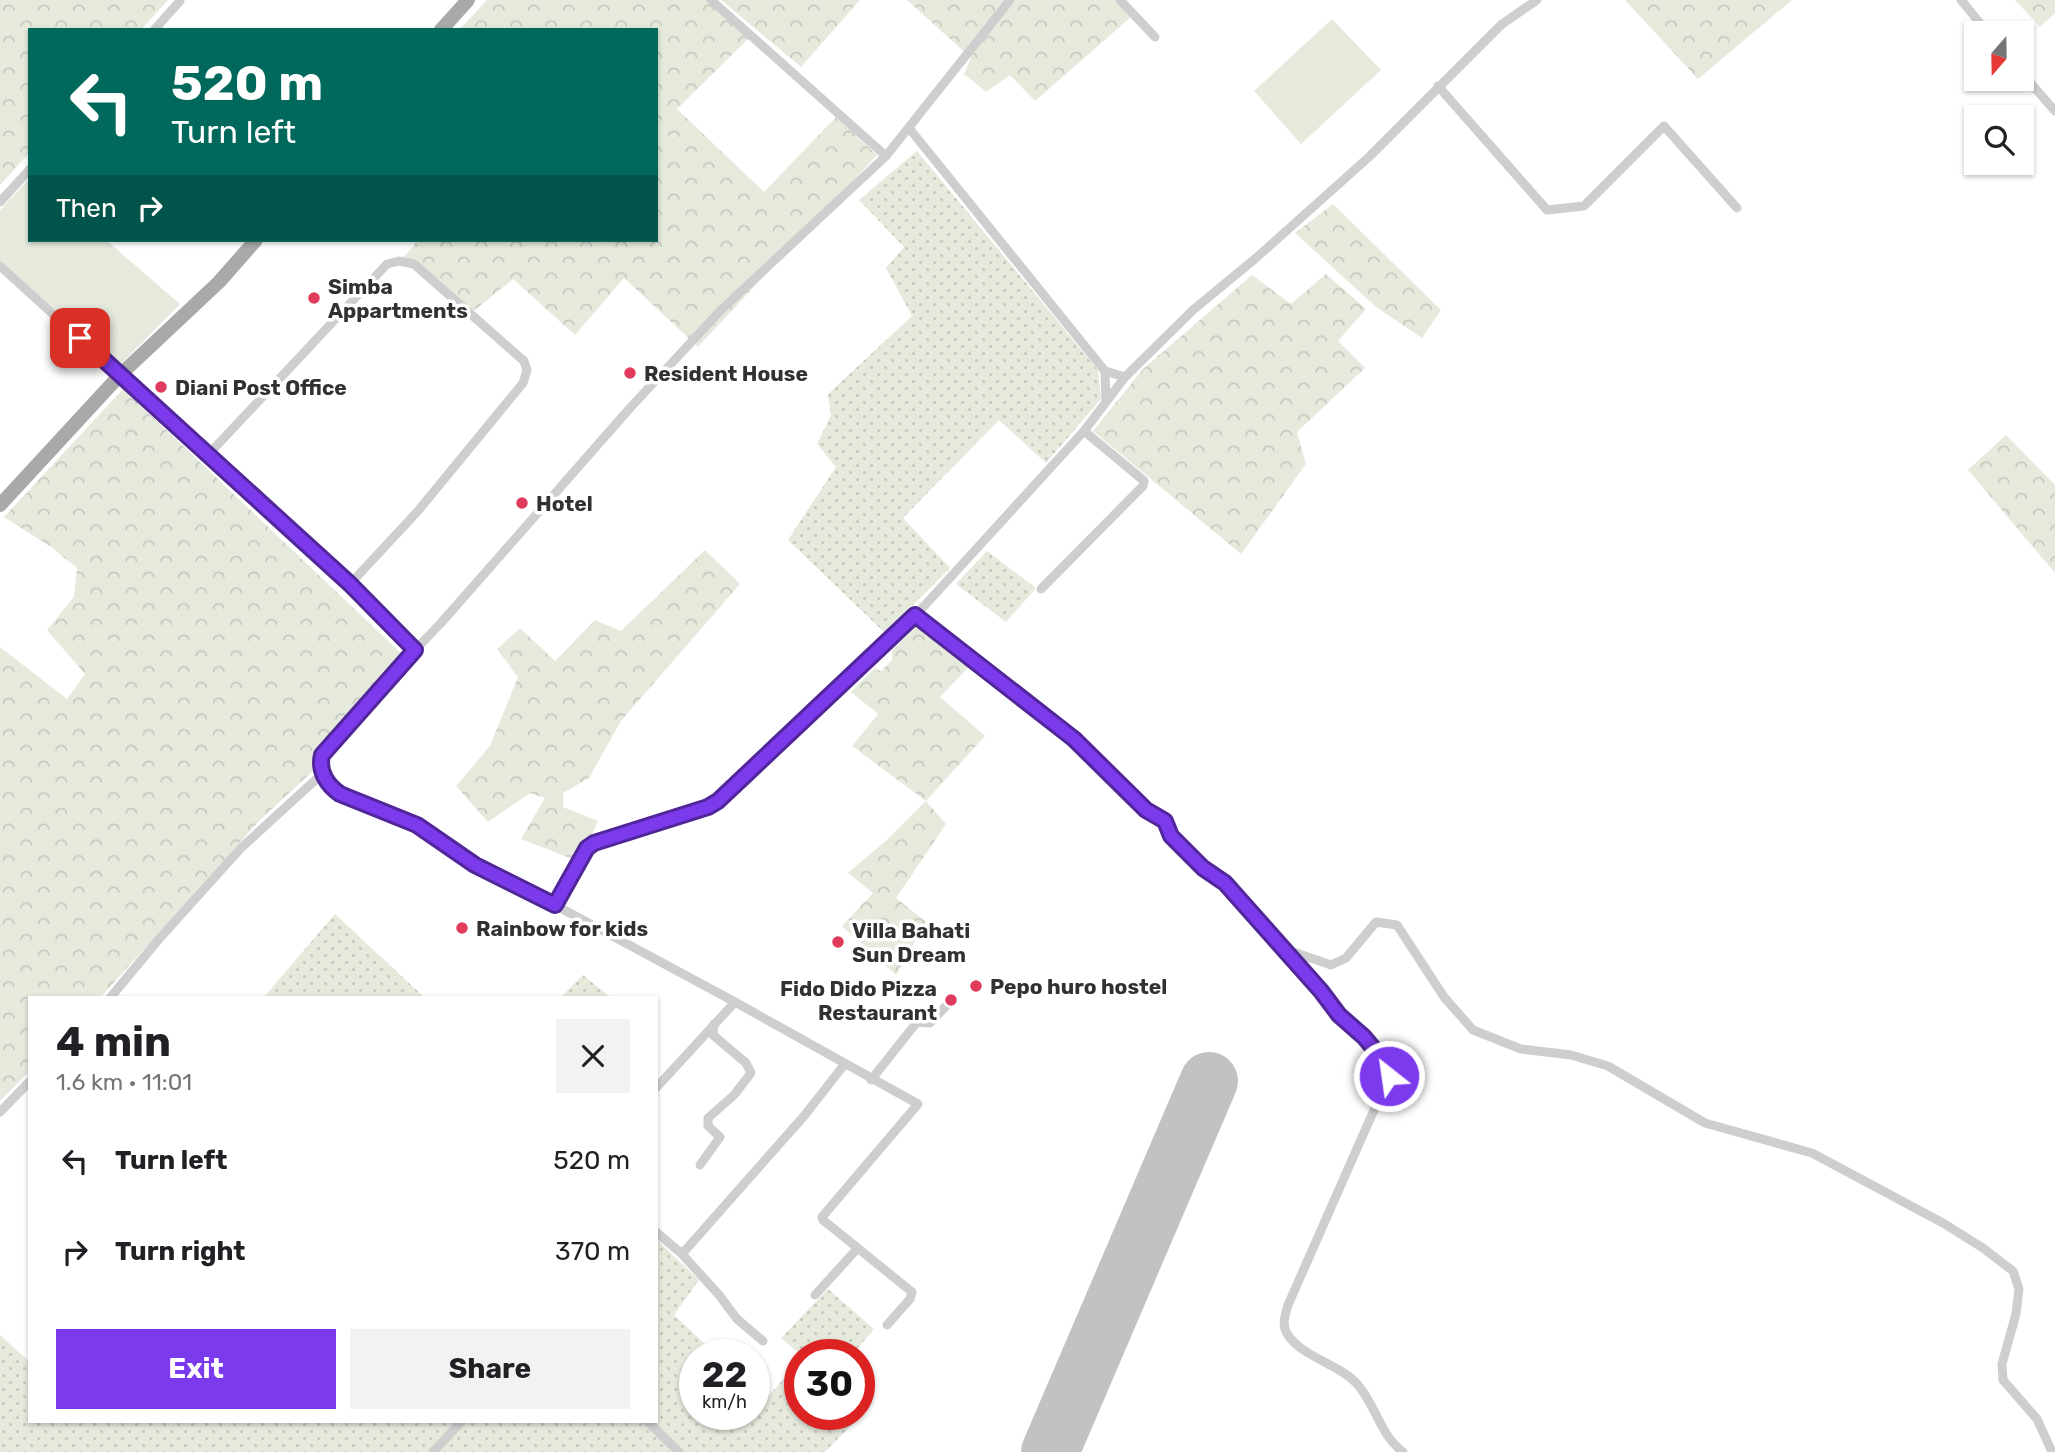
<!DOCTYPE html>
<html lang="en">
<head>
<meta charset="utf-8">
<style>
  :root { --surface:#fff; --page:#f2f2f2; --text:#202124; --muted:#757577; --accent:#7c3aed }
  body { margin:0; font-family:Rubik,sans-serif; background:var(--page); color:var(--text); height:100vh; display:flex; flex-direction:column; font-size:26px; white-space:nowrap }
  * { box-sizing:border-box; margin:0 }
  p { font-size:23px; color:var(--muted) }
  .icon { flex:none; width:38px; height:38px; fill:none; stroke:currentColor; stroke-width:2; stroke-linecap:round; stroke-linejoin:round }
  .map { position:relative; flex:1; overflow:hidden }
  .side { position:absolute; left:28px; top:996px; width:630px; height:427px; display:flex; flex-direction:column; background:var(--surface); border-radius:0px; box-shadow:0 2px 5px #0004 }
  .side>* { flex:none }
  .top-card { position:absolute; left:28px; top:28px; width:630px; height:214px; border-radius:0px; box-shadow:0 2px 5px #0004; background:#00695c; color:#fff; overflow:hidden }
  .needle { width:46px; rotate:200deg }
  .controls { position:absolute; left:1964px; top:21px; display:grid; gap:14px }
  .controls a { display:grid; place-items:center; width:70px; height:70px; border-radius:0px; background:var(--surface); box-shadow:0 2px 5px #0004; font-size:35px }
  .speed { position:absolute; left:679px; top:1339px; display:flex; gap:14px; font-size:35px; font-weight:700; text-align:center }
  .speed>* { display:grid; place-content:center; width:91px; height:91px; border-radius:50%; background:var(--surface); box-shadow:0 2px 5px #0004; line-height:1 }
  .speed small { font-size:18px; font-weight:400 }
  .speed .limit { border:10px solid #d22; background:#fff; color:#111 }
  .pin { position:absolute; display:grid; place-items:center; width:60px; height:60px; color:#fff; margin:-30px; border-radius:14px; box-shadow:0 4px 10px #0006 }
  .me { position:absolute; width:77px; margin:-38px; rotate:330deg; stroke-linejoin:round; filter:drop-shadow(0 0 5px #0008) }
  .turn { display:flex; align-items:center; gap:24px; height:147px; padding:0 28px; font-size:32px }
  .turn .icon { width:91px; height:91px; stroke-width:2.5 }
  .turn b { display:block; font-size:49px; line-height:60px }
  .then { display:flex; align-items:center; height:66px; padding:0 28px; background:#0003; gap:14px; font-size:26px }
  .round { display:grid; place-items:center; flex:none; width:74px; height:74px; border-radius:0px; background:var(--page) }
  .head { display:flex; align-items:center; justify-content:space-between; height:119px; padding:0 28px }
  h1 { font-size:42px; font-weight:700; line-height:52px }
  .cta { display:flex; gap:14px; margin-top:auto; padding:14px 28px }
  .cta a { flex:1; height:80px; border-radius:0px; background:var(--accent); color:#fff; font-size:28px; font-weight:700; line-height:80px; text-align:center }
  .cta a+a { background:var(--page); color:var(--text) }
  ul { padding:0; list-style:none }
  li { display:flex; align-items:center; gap:21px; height:91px; padding:0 28px }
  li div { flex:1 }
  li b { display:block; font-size:26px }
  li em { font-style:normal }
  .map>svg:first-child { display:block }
  .grass { fill:url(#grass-dots) }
  .forest { fill:url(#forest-crowns) }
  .park { fill:#e6eadd }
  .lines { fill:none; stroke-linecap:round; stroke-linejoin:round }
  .runway { stroke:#c2c2c2; stroke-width:58 }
  .street { stroke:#cecece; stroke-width:9 }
  .primary { stroke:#a9a9a9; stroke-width:14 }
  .route-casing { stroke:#51269a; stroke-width:18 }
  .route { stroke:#7c3aed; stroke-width:12 }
  .poi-dot { fill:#e03b5d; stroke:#fff; stroke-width:2.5 }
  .labels { text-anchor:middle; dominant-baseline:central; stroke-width:7; stroke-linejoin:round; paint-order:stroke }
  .poi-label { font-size:21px; font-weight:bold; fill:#313131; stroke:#fff; text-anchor:start }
</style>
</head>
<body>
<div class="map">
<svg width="2055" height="1452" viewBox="0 0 2055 1452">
  <defs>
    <pattern id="grass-dots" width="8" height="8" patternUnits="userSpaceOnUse" patternTransform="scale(1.75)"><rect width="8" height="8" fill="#e6eadd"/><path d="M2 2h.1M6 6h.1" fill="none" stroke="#c6c9be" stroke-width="1.8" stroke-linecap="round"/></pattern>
    <pattern id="forest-crowns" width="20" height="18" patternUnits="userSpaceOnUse" patternTransform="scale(1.75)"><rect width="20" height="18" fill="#e6eadd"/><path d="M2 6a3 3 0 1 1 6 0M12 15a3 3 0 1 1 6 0" fill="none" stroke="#c6c9be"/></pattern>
  </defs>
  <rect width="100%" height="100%" fill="#fff"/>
  <!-- grass -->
  <g class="grass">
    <path d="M 917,151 L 1098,370 L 1101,399 L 1046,463 L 999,420 L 903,518 L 950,568 L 885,633 L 788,540 L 836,467 L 817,444 L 831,415 L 828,394 L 912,316 L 886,268 L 904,247 L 859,200 Z"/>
    <path d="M 987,551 L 1036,588 L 1006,622 L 956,584 Z"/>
    <path d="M 335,914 L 424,997 L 264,997 Z"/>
    <path d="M 583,975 L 610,997 L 561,997 Z"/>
    <path d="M 656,1239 L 699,1280 L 674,1315 L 716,1354 L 695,1354 L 695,1414 L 754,1414 L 754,1391 L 765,1400 L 800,1360 L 800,1414 L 859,1414 L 859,1399 L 870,1406 L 825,1452 L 0,1452 L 0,1335 L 30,1362 L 30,1421 L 656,1421 Z"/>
    <path d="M 828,1289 L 874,1329 L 853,1354 L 800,1354 L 781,1338 Z"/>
  </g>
  <!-- forest -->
  <g class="forest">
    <path d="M 0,0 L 168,0 L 141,30 L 30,30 L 30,152 L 0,185 Z"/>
    <path d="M 487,0 L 707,0 L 749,38 L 677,109 L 764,192 L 836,117 L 877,155 L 698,347 L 624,278 L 575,335 L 513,279 L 470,314 L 404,257 L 418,240 L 656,240 L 656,30 L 459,30 Z"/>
    <path d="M 721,0 L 860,0 L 801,67 Z"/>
    <path d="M 907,0 L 1116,0 L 1131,17 L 1035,101 L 1010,75 L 986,92 L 964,74 L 971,58 Z"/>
    <path d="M 1625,0 L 1792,0 L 1698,79 Z"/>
    <path d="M 2015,0 L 2055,0 L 2055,13 L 2040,27 Z"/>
    <path d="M 1333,204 L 1441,310 L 1422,338 L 1376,307 L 1295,233 Z"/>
    <path d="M 1326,274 L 1366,309 L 1338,341 L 1365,368 L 1297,432 L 1306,464 L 1241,554 L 1093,431 L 1143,369 L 1252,275 L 1291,304 Z"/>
    <path d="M 123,389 L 402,654 L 319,747 L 313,771 L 260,820 L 101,997 L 30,998 L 30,1071 L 0,1101 L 0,647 L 67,699 L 85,674 L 47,630 L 74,597 L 77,568 L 51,547 L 4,517 Z"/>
    <path d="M 2006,435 L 2055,485 L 2055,573 L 1968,470 Z"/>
    <path d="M 705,550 L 740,584 L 621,721 L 589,778 L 563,793 L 563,807 L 598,821 L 580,862 L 521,839 L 545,798 L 530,793 L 488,822 L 456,786 L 490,746 L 518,677 L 497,649 L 520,628 L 555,661 L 595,620 L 621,631 Z"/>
    <path d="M 916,627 L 971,665 L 940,697 L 985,736 L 926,801 L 946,824 L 896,898 L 926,922 L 896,975 L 842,926 L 873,893 L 848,873 L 890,837 L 926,801 L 852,746 L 878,714 L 851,692 L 875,668 L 881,671 L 892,660 L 892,651 Z"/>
  </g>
  <!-- park -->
  <g class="park">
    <path d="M 1332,19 L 1381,70 L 1301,144 L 1254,91 Z"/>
    <path d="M 30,178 L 30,240 L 106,240 L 180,304 L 119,366 L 0,261 L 0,210 Z"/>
  </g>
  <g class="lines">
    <!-- runway -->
    <path class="runway" d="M 1050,1452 L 1209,1081"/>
    <!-- street -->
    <g class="street">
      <path d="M 711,0 L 886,156"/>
      <path d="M 1120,0 L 1155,37"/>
      <path d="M 1961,0 L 1988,33"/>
      <path d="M 154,30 L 180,1"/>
      <path d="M 2021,72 L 2055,111"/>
      <path d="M 1438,86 L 1547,210 L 1584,206 L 1664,126 L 1737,208"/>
      <path d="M 909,128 L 1105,371 L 1125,377 L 1193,310 L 1256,258 L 1370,156 L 1502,24 L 1537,0"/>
      <path d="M 0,202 L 30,169"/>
      <path d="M 0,266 L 350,584 L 415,650 L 325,750 C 316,767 325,783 340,794 L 417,825 L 494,876 L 555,905 L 735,1002 L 918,1104 L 822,1217 L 823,1220 L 912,1292 L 910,1299 L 887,1325"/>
      <path d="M 1105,371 L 1106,401"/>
      <path d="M 207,456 L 387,264 L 399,261 L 414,264 L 524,361 L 527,370 L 523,383 L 417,512 L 350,584"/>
      <path d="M 1041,589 L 1143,486 L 1144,481 L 1137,475 L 1084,431"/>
      <path d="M 915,616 L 1074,739 L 1146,810 L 1165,821 L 1171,836 L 1203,868 L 1225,883 L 1282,948 L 1331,965 L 1346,958 L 1376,922 L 1397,925 L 1444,997 L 1473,1030 L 1521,1049 L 1571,1055 L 1608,1066 L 1705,1123 L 1812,1153 L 1943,1223 L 1983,1248 L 2013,1271 L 2019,1289 L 2016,1314 L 2002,1364 L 2003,1380 L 2037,1419 L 2052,1452"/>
      <path d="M 415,650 L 441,623 L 630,408 L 720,311 L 886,156 L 1010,0"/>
      <path d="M 555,905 L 581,855 L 594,843 L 708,807 L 718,801 L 915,616 L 1084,431 L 1125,377"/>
      <path d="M 1283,949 C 1302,970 1319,992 1337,1013 C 1351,1030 1389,1051 1389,1076 L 1288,1305 C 1285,1316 1281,1325 1288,1335 C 1302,1357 1340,1364 1358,1385 C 1376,1406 1380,1435 1403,1452"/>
      <path d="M 110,998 L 159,939 L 241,848 L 323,773"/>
      <path d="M 871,1080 L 917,1022 L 930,1023 L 947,1005"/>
      <path d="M 656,1088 L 735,1002"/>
      <path d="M 0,1112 L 30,1081"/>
      <path d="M 700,1165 L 720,1137 L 708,1126 L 708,1118 L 734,1095 L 751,1073 L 746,1063 L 713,1035 L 714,1024"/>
      <path d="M 656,1232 L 682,1254 L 719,1295 L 737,1319 L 763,1341"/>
      <path d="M 682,1254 L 804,1116 L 844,1065"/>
      <path d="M 815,1295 L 857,1249"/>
      <path d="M 647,1421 L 679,1452"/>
      <path d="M 433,1452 L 462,1421"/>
    </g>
    <!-- primary -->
    <g class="primary">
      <path d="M 441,30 L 468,0"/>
      <path d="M 0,505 L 120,375 L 219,282 L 256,240"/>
    </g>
  </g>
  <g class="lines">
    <defs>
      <path id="route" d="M 80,338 L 350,584 L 415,650 L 322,755 C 318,771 327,785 340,794 L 417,825 L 475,865 L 555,905 L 587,848 L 594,843 L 708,807 L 718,801 L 915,615 L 1074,739 L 1146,810 L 1165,821 L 1171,836 L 1203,868 L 1225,883 L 1321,991 L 1339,1015 L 1364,1037 L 1385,1062 L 1389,1076"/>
    </defs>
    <!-- route casing -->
    <use href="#route" class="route-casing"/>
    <!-- route -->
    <use href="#route" class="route"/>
  </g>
  <!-- markers -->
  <g class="poi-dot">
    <circle cx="314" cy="298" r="7"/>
    <circle cx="630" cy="373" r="7"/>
    <circle cx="161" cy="387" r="7"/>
    <circle cx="522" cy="503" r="7"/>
    <circle cx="462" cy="928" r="7"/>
    <circle cx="838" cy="942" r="7"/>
    <circle cx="976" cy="986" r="7"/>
    <circle cx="951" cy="1000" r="7"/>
  </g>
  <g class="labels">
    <!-- poi labels -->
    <g class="poi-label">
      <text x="328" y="286">Simba<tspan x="328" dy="24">Appartments</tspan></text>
      <text x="644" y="373">Resident House</text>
      <text x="175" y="387">Diani Post Office</text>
      <text x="536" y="503">Hotel</text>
      <text x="476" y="928">Rainbow for kids</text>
      <text x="852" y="930">Villa Bahati<tspan x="852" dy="24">Sun Dream</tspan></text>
      <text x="990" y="986">Pepo huro hostel</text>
      <text x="937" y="988" text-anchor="end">Fido Dido Pizza<tspan x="937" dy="24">Restaurant</tspan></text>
    </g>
  </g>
</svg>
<div class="controls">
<a><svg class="needle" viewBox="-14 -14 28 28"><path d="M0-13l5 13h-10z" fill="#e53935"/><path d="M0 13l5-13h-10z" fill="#757577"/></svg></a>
<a><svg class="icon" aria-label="search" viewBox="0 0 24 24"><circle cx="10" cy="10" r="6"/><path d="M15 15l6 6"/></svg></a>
</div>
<div class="speed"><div>22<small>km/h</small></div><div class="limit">30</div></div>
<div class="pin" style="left:80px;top:338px;background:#d93025"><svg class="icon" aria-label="arrive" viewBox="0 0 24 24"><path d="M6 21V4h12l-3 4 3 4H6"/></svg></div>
<svg class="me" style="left:1389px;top:1076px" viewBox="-20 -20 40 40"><circle r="17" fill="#7c3aed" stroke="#fff" stroke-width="3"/><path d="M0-11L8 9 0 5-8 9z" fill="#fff"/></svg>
<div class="top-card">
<div class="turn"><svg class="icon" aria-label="left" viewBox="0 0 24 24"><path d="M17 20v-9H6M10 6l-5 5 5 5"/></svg><div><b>520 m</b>Turn left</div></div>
<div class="then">Then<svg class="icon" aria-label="right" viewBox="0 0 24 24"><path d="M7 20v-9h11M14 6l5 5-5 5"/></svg></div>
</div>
<section class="side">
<div class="head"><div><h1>4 min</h1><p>1.6 km · 11:01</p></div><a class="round"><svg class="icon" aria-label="close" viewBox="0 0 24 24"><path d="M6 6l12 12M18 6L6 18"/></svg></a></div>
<ul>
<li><svg class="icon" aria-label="left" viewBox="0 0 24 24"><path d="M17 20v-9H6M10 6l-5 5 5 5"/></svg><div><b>Turn left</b></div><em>520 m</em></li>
<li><svg class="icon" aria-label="right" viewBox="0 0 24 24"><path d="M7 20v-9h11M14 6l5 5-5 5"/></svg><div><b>Turn right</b></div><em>370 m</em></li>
</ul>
<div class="cta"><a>Exit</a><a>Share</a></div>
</section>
</div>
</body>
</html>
